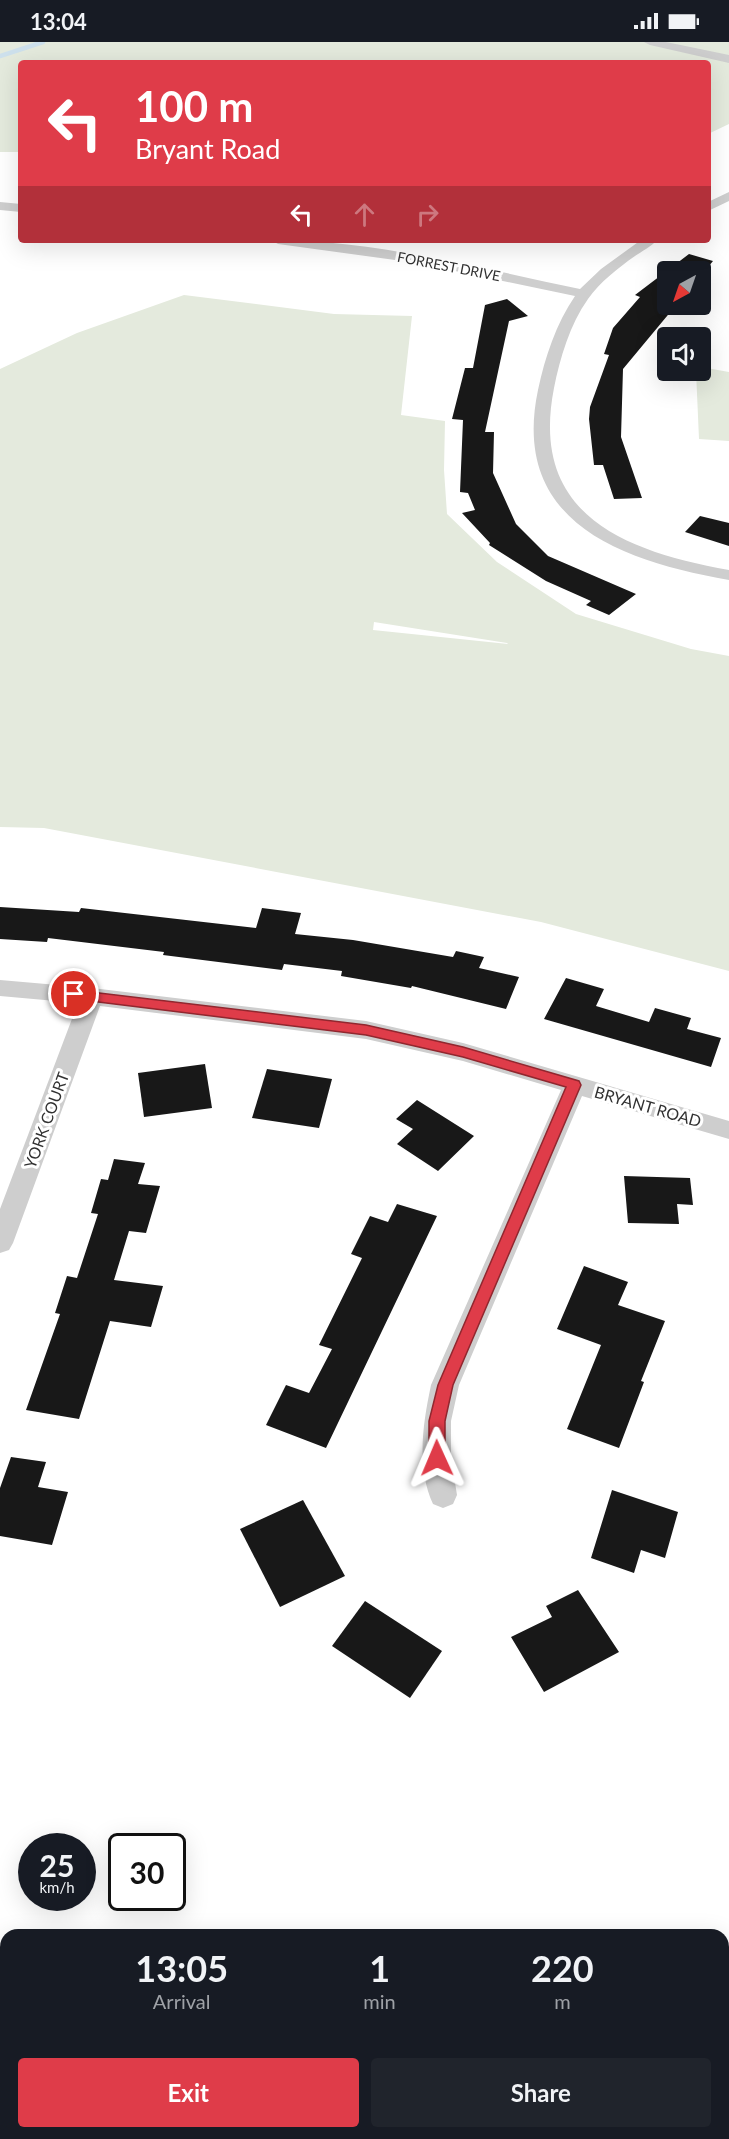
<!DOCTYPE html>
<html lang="en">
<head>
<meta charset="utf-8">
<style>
  :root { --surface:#171b24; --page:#20242c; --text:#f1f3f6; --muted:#9ea1a6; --accent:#df3c49 }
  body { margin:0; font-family:Lato,sans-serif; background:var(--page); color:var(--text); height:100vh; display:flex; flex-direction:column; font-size:22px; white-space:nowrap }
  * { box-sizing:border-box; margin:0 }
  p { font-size:20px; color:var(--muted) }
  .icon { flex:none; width:33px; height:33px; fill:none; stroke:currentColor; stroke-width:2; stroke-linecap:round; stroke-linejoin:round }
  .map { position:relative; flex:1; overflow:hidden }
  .details { position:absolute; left:0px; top:1887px; width:729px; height:210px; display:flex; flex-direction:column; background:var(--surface); border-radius:18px 18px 0 0; box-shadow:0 6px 24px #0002 }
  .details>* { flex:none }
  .top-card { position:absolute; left:18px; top:18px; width:693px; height:183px; border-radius:6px; box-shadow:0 6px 24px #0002; background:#df3c49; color:#fff; overflow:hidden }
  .needle { width:39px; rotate:220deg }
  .buttons { position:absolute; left:657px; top:219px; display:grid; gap:12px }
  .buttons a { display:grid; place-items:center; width:54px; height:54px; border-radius:6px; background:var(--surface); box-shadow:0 6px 24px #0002; font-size:30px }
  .speed { position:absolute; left:18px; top:1791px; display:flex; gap:12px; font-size:30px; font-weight:700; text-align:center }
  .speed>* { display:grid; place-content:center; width:78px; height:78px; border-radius:50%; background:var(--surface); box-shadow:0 6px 24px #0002; line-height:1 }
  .speed small { font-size:15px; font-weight:400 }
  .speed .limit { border:3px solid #111; border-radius:9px; background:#fff; color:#111 }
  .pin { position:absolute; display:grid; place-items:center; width:51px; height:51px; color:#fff; margin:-26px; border:3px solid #fff; border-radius:50%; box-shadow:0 2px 6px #0007 }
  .me { position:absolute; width:66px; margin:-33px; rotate:359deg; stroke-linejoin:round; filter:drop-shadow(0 0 4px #0008) }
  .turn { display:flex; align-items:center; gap:21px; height:126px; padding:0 18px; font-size:27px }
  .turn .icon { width:78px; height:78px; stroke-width:2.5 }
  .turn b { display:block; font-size:42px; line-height:51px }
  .lanes { display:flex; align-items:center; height:57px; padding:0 18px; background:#0003; justify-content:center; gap:30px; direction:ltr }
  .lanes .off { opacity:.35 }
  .eta { display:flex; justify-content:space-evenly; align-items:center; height:102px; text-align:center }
  .eta b { font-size:36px; font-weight:700; line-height:42px }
  .action { display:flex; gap:12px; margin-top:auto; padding:12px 18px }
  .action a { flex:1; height:69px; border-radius:6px; background:var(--accent); color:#fff; font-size:24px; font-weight:700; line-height:69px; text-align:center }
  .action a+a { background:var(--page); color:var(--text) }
  .status { display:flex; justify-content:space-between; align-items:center; height:42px; padding:0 30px; background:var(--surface); direction:ltr }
  .status svg { height:16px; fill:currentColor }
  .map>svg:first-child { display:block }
  .green { fill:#e4eadd; fill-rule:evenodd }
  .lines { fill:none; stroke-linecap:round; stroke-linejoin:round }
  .stream { stroke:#cde0ec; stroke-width:4.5 }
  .building { fill:#181818 }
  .street { fill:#cecece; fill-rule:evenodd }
  .route { fill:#df3c49; stroke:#91272f; stroke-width:1.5 }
  .labels { text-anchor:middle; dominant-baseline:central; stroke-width:6; stroke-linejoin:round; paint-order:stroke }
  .far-street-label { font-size:14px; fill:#313131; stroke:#fff }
  .street-label { font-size:16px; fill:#313131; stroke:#fff }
</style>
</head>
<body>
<div class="status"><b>13:04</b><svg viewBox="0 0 49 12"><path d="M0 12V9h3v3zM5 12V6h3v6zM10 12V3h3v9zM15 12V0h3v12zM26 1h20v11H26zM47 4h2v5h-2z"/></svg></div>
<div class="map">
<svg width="729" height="2097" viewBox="0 0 729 2097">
  <rect width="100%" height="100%" fill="#fff"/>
  <!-- green -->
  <g class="green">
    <path d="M 0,0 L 729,0 L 729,82 L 708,92 L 708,21 L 21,21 L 21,110 L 0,110 Z"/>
    <path d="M 184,253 L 334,272 L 412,274 L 401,373 L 445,379 L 444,428 L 447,472 L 497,520 L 576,572 L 691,607 L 729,614 L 729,929 L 541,880 L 44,786 L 0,785 L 0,327 L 77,291 ZM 374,580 L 507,601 L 508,602 L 373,588 Z"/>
    <path d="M 701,325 L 729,330 L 729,399 L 699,397 L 696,329 L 700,328 Z"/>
  </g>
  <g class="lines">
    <!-- stream -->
    <path class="stream" d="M 0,14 L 43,0"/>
  </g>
  <!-- building -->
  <g class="building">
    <path d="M 689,212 L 713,219 L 700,235 L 700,230 L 668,230 L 668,262 L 677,262 L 623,327 L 621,395 L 642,456 L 614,457 L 603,423 L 594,423 L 589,377 L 590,365 L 609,313 L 604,312 L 613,286 L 640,255 L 635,253 Z"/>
    <path d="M 507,257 L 528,274 L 509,279 L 485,390 L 494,390 L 493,431 L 516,482 L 548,514 L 636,552 L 609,573 L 586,563 L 591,559 L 546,539 L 489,503 L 490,501 L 462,471 L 475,468 L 468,451 L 460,450 L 463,378 L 452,377 L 465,326 L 473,326 L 485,263 Z"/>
    <path d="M 700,474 L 729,481 L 729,504 L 685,490 Z"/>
    <path d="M 0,865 L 79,870 L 81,866 L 256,886 L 262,866 L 301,871 L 295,892 L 353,898 L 453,915 L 456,909 L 484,915 L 479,926 L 519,935 L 506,967 L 412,944 L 411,946 L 341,934 L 342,929 L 284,922 L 282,928 L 163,913 L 164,910 L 48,896 L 47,900 L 0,897 Z"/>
    <path d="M 566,936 L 604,947 L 596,964 L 649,980 L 655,966 L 691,976 L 687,987 L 721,996 L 711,1025 L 544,977 Z"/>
    <path d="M 205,1022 L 212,1066 L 144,1075 L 138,1031 Z"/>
    <path d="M 267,1027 L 332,1037 L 319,1086 L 252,1076 Z"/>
    <path d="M 417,1058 L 474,1094 L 438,1129 L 397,1102 L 413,1087 L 396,1077 Z"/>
    <path d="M 114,1117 L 145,1121 L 138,1142 L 160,1144 L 146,1191 L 129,1189 L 114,1238 L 163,1244 L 151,1285 L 110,1279 L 79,1377 L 26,1368 L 60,1272 L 55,1271 L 67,1234 L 77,1236 L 98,1172 L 91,1171 L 101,1137 L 108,1138 Z"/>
    <path d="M 624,1134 L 690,1136 L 693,1163 L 677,1162 L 679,1182 L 628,1181 Z"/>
    <path d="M 397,1162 L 437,1174 L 326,1406 L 266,1383 L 286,1343 L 309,1351 L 332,1307 L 319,1303 L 362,1216 L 351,1212 L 370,1174 L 388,1180 Z"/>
    <path d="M 584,1224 L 628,1240 L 618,1263 L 665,1279 L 641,1339 L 644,1340 L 619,1406 L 567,1387 L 601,1303 L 557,1287 Z"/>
    <path d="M 11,1415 L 46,1420 L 38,1445 L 68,1450 L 52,1503 L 0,1494 L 0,1446 Z"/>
    <path d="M 612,1448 L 678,1470 L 665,1516 L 641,1508 L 634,1531 L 591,1516 Z"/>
    <path d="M 303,1458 L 345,1534 L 280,1565 L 240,1487 Z"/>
    <path d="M 578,1548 L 619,1610 L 544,1650 L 511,1595 L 552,1575 L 546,1564 Z"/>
    <path d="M 365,1559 L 442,1609 L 410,1656 L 332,1604 Z"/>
  </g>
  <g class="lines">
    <!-- street -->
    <g class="street">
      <path d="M 644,0 L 666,0 L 729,13 L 729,21 L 650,3 Z"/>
      <path d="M 729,150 L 729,159 L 708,169 L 708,160 Z"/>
      <path d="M 0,160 L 21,162 L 21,170 L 0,168 Z"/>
      <path d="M 271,198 C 375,198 479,226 580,247 L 601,227 L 641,198 L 657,198 C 651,205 642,209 635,214 C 618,226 600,240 588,257 C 570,282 560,316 554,346 C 529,473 624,509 729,528 L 729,538 C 622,519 510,481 538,348 C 545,315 556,282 575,254 L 417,221 L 278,202 Z"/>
      <path d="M 0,938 L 92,946 L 366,979 L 463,1001 L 729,1079 L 729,1097 L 582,1054 L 459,1343 L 451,1379 L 451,1416 L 457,1453 L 453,1462 L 443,1466 L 433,1462 C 416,1425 423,1381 431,1343 L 561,1048 L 463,1019 L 366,997 L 100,964 L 13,1201 L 9,1208 L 0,1211 L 0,1167 L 78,961 L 0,954 Z"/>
    </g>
  </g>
  <!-- route -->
  <path class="route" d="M 74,948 L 366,983 L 463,1005 L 579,1039 L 581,1043 L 453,1343 L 445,1379 L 445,1416 L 443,1421 L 437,1423 L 432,1421 L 429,1416 L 429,1379 L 438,1343 L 566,1045 L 463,1015 L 366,993 L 74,957 L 67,952 Z"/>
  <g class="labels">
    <!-- far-street labels -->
    <g class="far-street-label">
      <text transform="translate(449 224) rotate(11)">FORREST DRIVE</text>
    </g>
    <!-- street labels -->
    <g class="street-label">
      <text transform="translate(648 1064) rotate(16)">BRYANT ROAD</text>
      <text transform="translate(46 1078) rotate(-70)">YORK COURT</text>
    </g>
  </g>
</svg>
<div class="buttons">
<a><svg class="needle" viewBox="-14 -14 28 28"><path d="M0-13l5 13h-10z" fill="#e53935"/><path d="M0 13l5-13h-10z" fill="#9ea1a6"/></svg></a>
<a><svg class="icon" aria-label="sound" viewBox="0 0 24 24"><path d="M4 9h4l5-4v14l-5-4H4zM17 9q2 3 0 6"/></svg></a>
</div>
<div class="speed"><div>25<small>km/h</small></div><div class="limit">30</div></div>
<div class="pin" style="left:74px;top:952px;background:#d93025"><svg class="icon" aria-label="arrive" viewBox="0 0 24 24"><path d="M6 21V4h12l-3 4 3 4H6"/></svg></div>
<svg class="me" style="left:437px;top:1416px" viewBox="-20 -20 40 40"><path d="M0-17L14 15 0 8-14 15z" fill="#df3c49" stroke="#fff" stroke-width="4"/></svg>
<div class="top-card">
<div class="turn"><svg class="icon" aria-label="left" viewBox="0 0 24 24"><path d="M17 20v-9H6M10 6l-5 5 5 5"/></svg><div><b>100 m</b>Bryant Road</div></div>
<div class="lanes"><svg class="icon" aria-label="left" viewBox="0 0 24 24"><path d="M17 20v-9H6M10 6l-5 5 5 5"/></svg><svg class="icon off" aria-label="ahead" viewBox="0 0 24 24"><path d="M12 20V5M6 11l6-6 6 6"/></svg><svg class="icon off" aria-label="right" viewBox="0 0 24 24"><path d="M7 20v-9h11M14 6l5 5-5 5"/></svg></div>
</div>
<section class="details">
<div class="eta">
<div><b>13:05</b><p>Arrival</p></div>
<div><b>1</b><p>min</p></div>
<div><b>220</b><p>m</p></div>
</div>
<div class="action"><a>Exit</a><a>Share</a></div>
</section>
</div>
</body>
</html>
